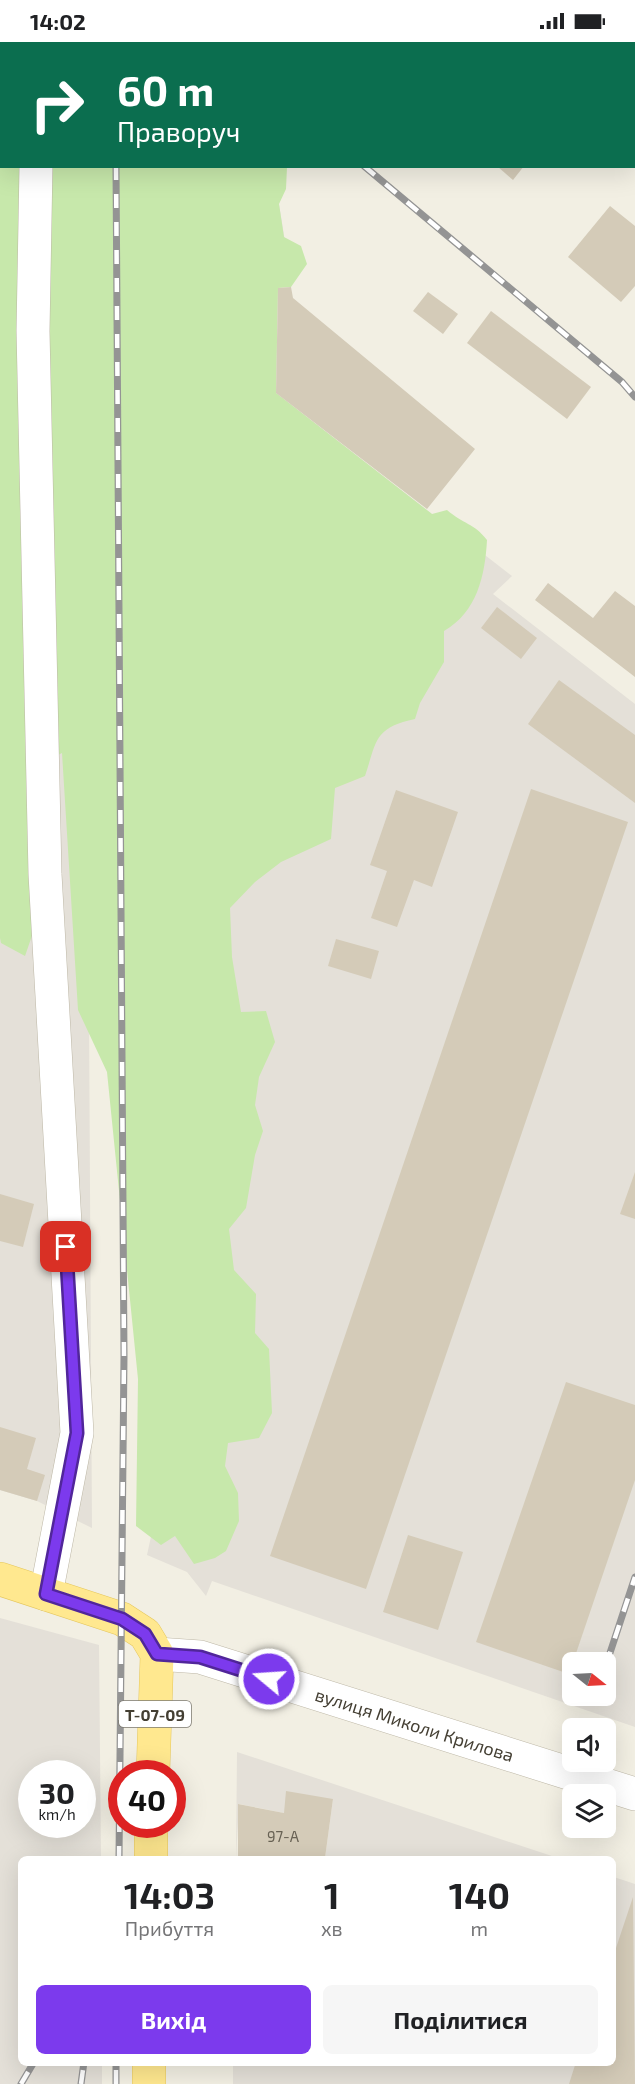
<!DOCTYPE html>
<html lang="uk">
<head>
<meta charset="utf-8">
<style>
  :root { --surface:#fff; --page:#f6f6f6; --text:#202124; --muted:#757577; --accent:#7c3aed }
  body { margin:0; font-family:"Exo 2",sans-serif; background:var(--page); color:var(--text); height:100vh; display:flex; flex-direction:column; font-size:22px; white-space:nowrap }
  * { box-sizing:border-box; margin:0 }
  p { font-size:20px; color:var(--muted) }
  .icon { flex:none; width:33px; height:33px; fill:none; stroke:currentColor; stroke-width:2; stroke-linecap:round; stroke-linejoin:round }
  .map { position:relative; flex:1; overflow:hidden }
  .details { position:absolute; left:18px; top:1814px; width:598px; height:210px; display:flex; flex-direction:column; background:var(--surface); border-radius:9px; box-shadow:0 6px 24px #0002 }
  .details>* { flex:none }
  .top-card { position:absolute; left:0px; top:0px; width:636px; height:126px; box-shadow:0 6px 24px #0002; background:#0b6e4f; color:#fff; overflow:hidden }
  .needle { width:39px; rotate:108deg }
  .fabs { position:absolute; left:562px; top:1610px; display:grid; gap:12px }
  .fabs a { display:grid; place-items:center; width:54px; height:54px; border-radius:9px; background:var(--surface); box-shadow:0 6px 24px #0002; font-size:30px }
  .speed { position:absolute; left:18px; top:1718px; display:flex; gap:12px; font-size:30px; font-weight:700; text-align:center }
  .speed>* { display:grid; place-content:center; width:78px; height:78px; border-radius:50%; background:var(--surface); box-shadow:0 6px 24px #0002; line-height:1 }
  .speed small { font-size:15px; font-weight:400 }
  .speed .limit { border:9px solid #d22; background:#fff; color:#111 }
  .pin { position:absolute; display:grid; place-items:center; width:51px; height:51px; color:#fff; margin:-26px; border-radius:12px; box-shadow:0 3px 9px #0006 }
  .me { position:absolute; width:66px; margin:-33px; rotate:288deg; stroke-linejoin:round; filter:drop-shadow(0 0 4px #0008) }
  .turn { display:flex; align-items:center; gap:21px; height:126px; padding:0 18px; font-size:27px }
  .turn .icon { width:78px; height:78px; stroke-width:2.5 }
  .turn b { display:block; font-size:42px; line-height:51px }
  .eta { display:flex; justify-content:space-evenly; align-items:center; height:102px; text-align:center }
  .eta b { font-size:36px; font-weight:700; line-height:42px }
  .cta { display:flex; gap:12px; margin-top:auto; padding:12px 18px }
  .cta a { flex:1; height:69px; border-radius:9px; background:var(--accent); color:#fff; font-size:24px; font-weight:700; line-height:69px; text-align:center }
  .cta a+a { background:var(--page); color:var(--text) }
  .status { display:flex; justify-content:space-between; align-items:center; height:42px; padding:0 30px; background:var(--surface); direction:ltr }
  .status svg { height:16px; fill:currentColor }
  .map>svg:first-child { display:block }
  .industrial { fill:#e4e0d8; fill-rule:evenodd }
  .green { fill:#c7e8ab }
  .building { fill:#d4cbb8 }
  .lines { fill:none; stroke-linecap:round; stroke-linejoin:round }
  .minor-casing { stroke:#bdb7a6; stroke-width:34 }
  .major-casing { stroke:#e5c75e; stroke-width:34 }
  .minor { stroke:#fff; stroke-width:33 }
  .major { stroke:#ffe88f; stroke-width:33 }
  .rail-casing { stroke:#949494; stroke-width:7 }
  .rail { stroke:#fff; stroke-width:4.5; stroke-dasharray:14; stroke-linecap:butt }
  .route-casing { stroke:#51269a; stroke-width:15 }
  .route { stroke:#7c3aed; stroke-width:10 }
  .labels { text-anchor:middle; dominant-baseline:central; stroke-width:5; stroke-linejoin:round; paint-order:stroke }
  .number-label { font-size:15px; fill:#686254 }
  .shield { fill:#fff; stroke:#7c7970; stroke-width:1.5 }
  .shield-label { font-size:16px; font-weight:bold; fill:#443f33 }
  .street-label { font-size:18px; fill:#443f33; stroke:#fff }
</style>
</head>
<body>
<div class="status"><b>14:02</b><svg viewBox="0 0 49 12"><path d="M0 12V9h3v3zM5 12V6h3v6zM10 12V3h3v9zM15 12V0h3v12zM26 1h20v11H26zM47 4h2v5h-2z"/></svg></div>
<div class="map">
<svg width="635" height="2042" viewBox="0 0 635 2042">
  <rect width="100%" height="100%" fill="#f2efe3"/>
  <!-- industrial -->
  <g class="industrial">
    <path d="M 0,0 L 83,2 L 2,2 L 2,124 L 84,125 L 92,1486 L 37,1459 L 0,1448 Z"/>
    <path d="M 273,125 L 289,224 L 278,231 L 276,351 L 512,534 L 493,552 L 635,662 L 635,1685 L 212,1539 L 206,1554 L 187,1530 L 147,1513 L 157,1467 ZM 573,1620 L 606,1620 L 606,1653 L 573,1653 Z"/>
    <path d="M 0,1576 L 99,1603 L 101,1816 L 21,1816 L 21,2020 L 102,2021 L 102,2042 L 0,2042 ZM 32,1731 L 82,1731 L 82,1782 L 32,1782 Z"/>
    <path d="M 237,1710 L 558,1816 L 325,1816 L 333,1757 L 284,1771 L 239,1762 L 236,1816 Z"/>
    <path d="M 614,1835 L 635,1842 L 635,2042 L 233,2042 L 233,2021 L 614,2020 Z"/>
  </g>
  <!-- green -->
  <path class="green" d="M 0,0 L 267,0 L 2,2 L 2,124 L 287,125 L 286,147 L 279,162 L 284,195 L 301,204 L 307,222 L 291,245 L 278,246 L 276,351 L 432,472 L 447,468 C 463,482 474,481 487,498 C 485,534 477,570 444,589 L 444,620 L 420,661 L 415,677 C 374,686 377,698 365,734 L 335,746 L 331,797 L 281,820 L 255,840 L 230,866 L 232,915 L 241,970 L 266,969 L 275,1000 L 259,1035 L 255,1063 L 263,1089 L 255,1113 L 246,1166 L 229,1187 L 234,1228 L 256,1252 L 255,1291 L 269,1307 L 272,1371 L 259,1396 L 228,1401 L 225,1424 L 238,1451 L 239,1479 L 226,1509 L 215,1516 L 194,1522 L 175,1494 L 161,1503 L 136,1484 L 138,1337 L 107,1030 L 78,968 L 62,711 L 29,728 L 35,885 L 25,914 L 1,901 L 0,896 Z"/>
  <!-- building -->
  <g class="building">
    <path d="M 497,124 L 524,124 L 513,138 Z"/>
    <path d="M 610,164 L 635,184 L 635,244 L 621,260 L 568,215 Z"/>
    <path d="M 291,245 L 293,256 L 475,407 L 427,467 L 276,351 L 278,246 Z"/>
    <path d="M 428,250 L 458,272 L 443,292 L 413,269 Z"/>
    <path d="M 491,269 L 591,345 L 567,377 L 467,301 Z"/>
    <path d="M 548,541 L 593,576 L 615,549 L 635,564 L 635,635 L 535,558 Z"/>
    <path d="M 497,565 L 537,596 L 521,617 L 481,586 Z"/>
    <path d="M 559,638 L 635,693 L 635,761 L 528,682 Z"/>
    <path d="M 531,747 L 628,780 L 366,1547 L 270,1514 Z"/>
    <path d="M 396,748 L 458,770 L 432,845 L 414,838 L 397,885 L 371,876 L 387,829 L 370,823 Z"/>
    <path d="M 336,897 L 379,909 L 371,937 L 328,924 Z"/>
    <path d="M 635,1130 L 635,1177 L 620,1172 Z"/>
    <path d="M 0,1152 L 34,1162 L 23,1205 L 0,1199 Z"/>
    <path d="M 566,1340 L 635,1363 L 635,1438 L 569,1632 L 476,1600 Z"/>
    <path d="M 0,1385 L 36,1396 L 27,1427 L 45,1433 L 37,1459 L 0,1448 Z"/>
    <path d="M 408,1493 L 463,1510 L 438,1588 L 383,1570 Z"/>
    <path d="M 286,1749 L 333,1757 L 325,1816 L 238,1816 L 238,1762 L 284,1771 Z"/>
    <path d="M 633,1855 L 635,2042 L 569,2042 L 576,2020 L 614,2020 L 614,1912 Z"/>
  </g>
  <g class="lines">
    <defs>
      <g id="minor">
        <path d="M 31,0 L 31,2"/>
        <path d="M 36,124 L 33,289 L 45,832 L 77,1391 L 46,1552"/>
        <path id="s1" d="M 157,1612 L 200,1615 L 635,1752"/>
      </g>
      <g id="major">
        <path d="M 0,1537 L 122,1577 L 145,1592 L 157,1612 L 153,1731"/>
        <path d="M 151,1816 L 151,1782"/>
        <path d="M 149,2042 L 149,2020"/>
      </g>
    </defs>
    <!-- minor casing -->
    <use href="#minor" class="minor-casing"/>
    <!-- major casing -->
    <use href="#major" class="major-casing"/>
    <!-- minor -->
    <use href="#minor" class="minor"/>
    <!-- major -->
    <use href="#major" class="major"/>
    <defs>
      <g id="rail">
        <path d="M 87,0 L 87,2"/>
        <path d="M 115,0 L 115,2"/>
        <path d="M 259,0 L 260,2"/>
        <path d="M 116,124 L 124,1314 L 119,1816"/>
        <path d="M 364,124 L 622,340 L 635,355"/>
        <path d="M 606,1623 L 635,1535"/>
        <path d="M 21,2042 L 34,2020"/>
        <path d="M 81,2042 L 84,2020"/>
        <path d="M 116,2042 L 116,2020"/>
      </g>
    </defs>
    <!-- rail casing -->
    <use href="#rail" class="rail-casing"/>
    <!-- rail -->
    <use href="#rail" class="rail"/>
  </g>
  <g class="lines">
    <defs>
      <path id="route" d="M 66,1205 L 77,1391 L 46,1552 L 122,1577 L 145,1592 L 157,1612 L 200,1615 L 269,1637"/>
    </defs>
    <!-- route casing -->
    <use href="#route" class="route-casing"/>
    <!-- route -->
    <use href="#route" class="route"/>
  </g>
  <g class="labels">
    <!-- number labels -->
    <g class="number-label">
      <text x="283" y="1794">97-А</text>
    </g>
    <!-- shield labels -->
    <rect class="shield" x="119" y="1659" width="72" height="26" rx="4.5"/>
    <g class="shield-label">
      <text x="155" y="1672">Т-07-09</text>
    </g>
    <!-- street labels -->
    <g class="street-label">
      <text stroke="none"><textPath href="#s1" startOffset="268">вулиця Миколи Крилова</textPath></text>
    </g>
  </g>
</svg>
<div class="fabs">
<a><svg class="needle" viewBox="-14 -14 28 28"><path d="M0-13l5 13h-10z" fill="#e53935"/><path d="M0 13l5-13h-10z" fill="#757577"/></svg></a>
<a><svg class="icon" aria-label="sound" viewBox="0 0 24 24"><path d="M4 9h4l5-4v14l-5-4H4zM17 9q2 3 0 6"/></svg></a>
<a><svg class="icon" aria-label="layers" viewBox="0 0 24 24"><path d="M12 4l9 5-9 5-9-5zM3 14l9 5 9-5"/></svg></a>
</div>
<div class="speed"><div>30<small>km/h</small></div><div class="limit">40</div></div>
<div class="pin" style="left:66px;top:1205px;background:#d93025"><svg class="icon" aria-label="arrive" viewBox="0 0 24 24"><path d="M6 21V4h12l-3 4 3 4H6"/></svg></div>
<svg class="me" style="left:269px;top:1637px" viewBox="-20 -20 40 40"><circle r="17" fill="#7c3aed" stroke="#fff" stroke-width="3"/><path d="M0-11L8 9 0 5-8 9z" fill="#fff"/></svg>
<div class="top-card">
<div class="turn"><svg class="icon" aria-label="right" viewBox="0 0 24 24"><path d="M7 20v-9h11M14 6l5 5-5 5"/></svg><div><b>60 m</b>Праворуч</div></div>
</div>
<section class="details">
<div class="eta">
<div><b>14:03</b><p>Прибуття</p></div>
<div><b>1</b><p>хв</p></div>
<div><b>140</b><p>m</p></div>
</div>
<div class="cta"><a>Вихід</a><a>Поділитися</a></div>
</section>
</div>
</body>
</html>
